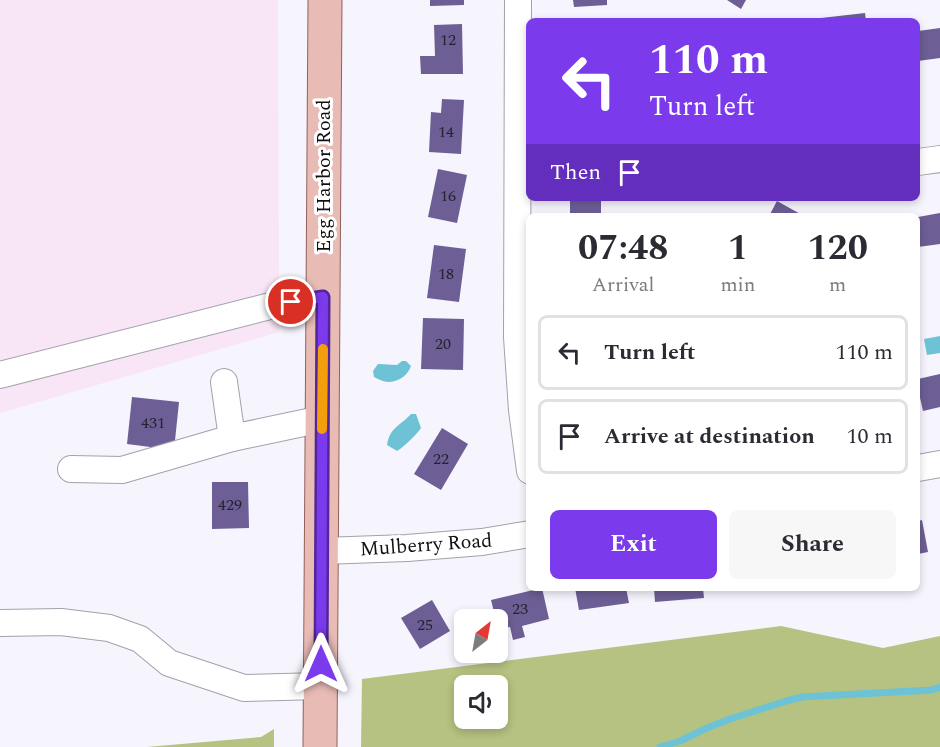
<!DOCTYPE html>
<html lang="en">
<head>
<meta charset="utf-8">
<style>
  :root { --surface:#fff; --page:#f7f7f7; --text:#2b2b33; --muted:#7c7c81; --line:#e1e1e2; --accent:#7c3aed }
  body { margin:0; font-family:Spectral,serif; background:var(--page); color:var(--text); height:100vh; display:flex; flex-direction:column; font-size:22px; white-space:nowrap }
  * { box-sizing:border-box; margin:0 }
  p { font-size:20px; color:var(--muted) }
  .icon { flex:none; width:33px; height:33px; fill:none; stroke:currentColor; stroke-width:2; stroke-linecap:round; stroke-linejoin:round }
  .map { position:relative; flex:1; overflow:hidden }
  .drawer { position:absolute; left:526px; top:213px; width:394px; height:378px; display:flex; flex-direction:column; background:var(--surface); border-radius:9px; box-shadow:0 3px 9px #0003 }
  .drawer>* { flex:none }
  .banner { position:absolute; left:526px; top:18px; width:394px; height:183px; border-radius:9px; box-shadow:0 3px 9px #0003; background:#7c3aed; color:#fff; overflow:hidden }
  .needle { width:39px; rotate:31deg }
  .tools { position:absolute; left:454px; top:609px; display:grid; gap:12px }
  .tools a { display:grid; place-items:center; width:54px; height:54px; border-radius:9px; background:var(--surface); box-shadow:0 3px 9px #0003; font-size:30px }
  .pin { position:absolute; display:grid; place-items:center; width:51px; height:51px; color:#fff; margin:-26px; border:3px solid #fff; border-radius:50%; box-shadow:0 2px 6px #0007 }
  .me { position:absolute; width:66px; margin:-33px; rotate:0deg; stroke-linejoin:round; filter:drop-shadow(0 0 4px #0008) }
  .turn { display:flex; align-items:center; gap:21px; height:126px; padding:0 24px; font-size:27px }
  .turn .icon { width:78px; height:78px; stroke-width:2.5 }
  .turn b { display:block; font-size:42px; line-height:51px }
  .then { display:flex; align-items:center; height:57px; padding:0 24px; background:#0003; gap:12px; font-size:22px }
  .eta { display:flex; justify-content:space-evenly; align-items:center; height:102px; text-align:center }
  .eta b { font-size:36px; font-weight:700; line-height:42px }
  .action { display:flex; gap:12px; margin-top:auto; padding:12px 24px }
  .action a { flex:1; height:69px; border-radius:9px; background:var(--accent); color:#fff; font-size:24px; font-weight:700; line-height:69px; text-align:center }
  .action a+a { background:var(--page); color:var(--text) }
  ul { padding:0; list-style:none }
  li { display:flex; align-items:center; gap:18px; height:75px; margin:0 12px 9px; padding:0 12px; border:3px solid var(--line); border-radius:9px }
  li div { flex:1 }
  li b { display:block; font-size:22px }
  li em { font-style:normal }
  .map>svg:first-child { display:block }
  .commercial { fill:#f8e5f5 }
  .forest { fill:#b5c281; fill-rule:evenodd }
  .water { fill:#6dc3d5 }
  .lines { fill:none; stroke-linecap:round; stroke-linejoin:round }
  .stream { stroke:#6dc3d5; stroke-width:7 }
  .building { fill:#6d5e95 }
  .minor-casing { stroke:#a3a1aa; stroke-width:28 }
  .major-casing { stroke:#92615c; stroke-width:35 }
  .minor { stroke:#fff; stroke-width:26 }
  .major { stroke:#e8bbb5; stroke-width:33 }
  .route-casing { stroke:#51269a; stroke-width:15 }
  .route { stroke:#7c3aed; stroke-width:10 }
  .slow { stroke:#f59e0b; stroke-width:10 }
  .labels { text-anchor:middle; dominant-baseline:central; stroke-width:6; stroke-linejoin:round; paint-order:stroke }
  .number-label { font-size:16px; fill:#262232 }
  .street-label { font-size:20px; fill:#0f0e11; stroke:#fff }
</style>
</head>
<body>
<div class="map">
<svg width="940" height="747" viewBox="0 0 940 747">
  <rect width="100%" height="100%" fill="#f6f4fd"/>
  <!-- commercial -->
  <path class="commercial" d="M 0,0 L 278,0 L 279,332 L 0,413 Z"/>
  <!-- forest -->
  <g class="forest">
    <path d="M 781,626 L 883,648 L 940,636 L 940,747 L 361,747 L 362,679 ZM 465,686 L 498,686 L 498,718 L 465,718 Z"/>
    <path d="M 274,729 L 274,747 L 147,747 L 261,737 Z"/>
  </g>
  <!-- water -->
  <g class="water">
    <path d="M 940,336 L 940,353 L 927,355 L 924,339 Z"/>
    <path d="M 402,361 L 406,361 L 411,366 C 408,375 399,382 388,382 C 384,382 378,379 374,377 L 373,371 L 378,364 L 397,365 Z"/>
    <path d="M 411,414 L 416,414 L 421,428 C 418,433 403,448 397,451 L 387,445 C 390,427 399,427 411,414 Z"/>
  </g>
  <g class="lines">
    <!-- stream -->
    <path class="stream" d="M 660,747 L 680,741 L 707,728 L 730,719 L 786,701 L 802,697 L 932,690 L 940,687"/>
  </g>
  <!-- building -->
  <g class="building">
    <path d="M 430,0 L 464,0 L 464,5 L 430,6 Z"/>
    <path d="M 573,0 L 607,0 L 607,5 L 574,7 Z"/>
    <path d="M 727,0 L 746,0 L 741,9 Z"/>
    <path d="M 865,13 L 866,21 L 821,21 L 821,18 Z"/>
    <path d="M 462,24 L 463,74 L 421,74 L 420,56 L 435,56 L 434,25 Z"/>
    <path d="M 940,28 L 940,58 L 918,61 L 918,31 Z"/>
    <path d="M 442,99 L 464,100 L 461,154 L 429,152 L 431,112 L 441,113 Z"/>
    <path d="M 438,169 L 467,175 L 457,223 L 428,217 Z"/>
    <rect x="570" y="198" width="31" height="18"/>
    <path d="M 777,201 L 804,216 L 769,216 Z"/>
    <path d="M 940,213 L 940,244 L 918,247 L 918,217 Z"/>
    <path d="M 434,245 L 466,249 L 459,302 L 427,298 Z"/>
    <path d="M 423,318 L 464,319 L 463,370 L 421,369 Z"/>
    <path d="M 940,374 L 940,407 L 923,411 L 918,389 L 918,379 Z"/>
    <path d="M 132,397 L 179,402 L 174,450 L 127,444 Z"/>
    <path d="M 442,428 L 468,444 L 441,490 L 414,474 Z"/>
    <path d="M 212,482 L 248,482 L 249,528 L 212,529 Z"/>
    <path d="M 922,520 L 928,552 L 918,554 L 918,521 Z"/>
    <path d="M 542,588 L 549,619 L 522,626 L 525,637 L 513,640 L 510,627 L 498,629 L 498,620 L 496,620 L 491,600 Z"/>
    <path d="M 575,588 L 626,588 L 629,603 L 579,610 Z"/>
    <path d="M 654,588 L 703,588 L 704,598 L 655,602 Z"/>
    <path d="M 432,600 L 450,631 L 420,649 L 401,618 Z"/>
  </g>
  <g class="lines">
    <defs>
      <g id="minor">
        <path d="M 518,0 L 517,337 L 522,410 L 530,471"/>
        <path d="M 918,162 L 940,159"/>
        <path d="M 0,375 L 274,305 L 323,297"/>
        <path d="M 224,382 L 232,438 L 322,419"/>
        <path d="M 918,468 L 940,464"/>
        <path d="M 71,469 L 122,470 L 232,438"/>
        <path d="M 322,551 L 407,548 L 482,542 L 530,534"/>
        <path d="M 0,623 L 61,622 L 109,628 L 140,639 L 169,663 L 244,688 L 320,686"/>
      </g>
      <path id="major" d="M 320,747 L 325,0"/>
    </defs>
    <!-- minor casing -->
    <use href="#minor" class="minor-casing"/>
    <!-- major casing -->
    <use href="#major" class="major-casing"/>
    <!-- minor -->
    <use href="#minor" class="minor"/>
    <!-- major -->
    <use href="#major" class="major"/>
  </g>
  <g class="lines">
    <defs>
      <path id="route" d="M 291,302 L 323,297 L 321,664"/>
    </defs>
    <!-- route casing -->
    <use href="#route" class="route-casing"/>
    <!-- route -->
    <use href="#route" class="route"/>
    <!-- slow -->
    <path class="slow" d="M 322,429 L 323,349"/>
  </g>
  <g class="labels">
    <!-- number labels -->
    <g class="number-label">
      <text x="448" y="40">12</text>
      <text x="446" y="132">14</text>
      <text x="448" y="196">16</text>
      <text x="446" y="274">18</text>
      <text x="443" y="344">20</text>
      <text x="153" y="423">431</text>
      <text x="441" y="459">22</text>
      <text x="230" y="505">429</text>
      <text x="520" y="609">23</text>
      <text x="425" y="625">25</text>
    </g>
    <!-- street labels -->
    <g class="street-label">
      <text transform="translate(324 176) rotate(-90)">Egg Harbor Road</text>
      <text transform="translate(426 545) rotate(-4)">Mulberry Road</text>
    </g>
  </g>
</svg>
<div class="tools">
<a><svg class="needle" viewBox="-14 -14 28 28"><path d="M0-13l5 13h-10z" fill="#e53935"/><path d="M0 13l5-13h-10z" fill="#7c7c81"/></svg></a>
<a><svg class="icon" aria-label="sound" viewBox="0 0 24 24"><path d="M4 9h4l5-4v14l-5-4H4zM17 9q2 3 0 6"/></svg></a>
</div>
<div class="pin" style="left:291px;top:302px;background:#d93025"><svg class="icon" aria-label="arrive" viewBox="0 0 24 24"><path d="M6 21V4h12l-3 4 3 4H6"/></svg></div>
<svg class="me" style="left:321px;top:664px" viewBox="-20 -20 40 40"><path d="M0-17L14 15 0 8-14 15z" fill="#7c3aed" stroke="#fff" stroke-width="4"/></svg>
<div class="banner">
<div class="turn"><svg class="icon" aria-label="left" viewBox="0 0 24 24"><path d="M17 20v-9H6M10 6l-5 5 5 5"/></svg><div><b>110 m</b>Turn left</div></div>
<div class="then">Then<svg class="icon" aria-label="arrive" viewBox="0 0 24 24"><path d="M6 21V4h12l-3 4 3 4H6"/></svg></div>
</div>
<section class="drawer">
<div class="eta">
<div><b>07:48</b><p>Arrival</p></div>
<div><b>1</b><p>min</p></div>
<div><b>120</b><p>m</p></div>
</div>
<ul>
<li><svg class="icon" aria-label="left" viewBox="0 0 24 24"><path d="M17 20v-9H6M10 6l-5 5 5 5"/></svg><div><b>Turn left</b></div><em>110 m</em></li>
<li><svg class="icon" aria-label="arrive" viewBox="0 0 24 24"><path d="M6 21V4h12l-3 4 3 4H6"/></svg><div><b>Arrive at destination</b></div><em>10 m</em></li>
</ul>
<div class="action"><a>Exit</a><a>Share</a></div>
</section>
</div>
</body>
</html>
